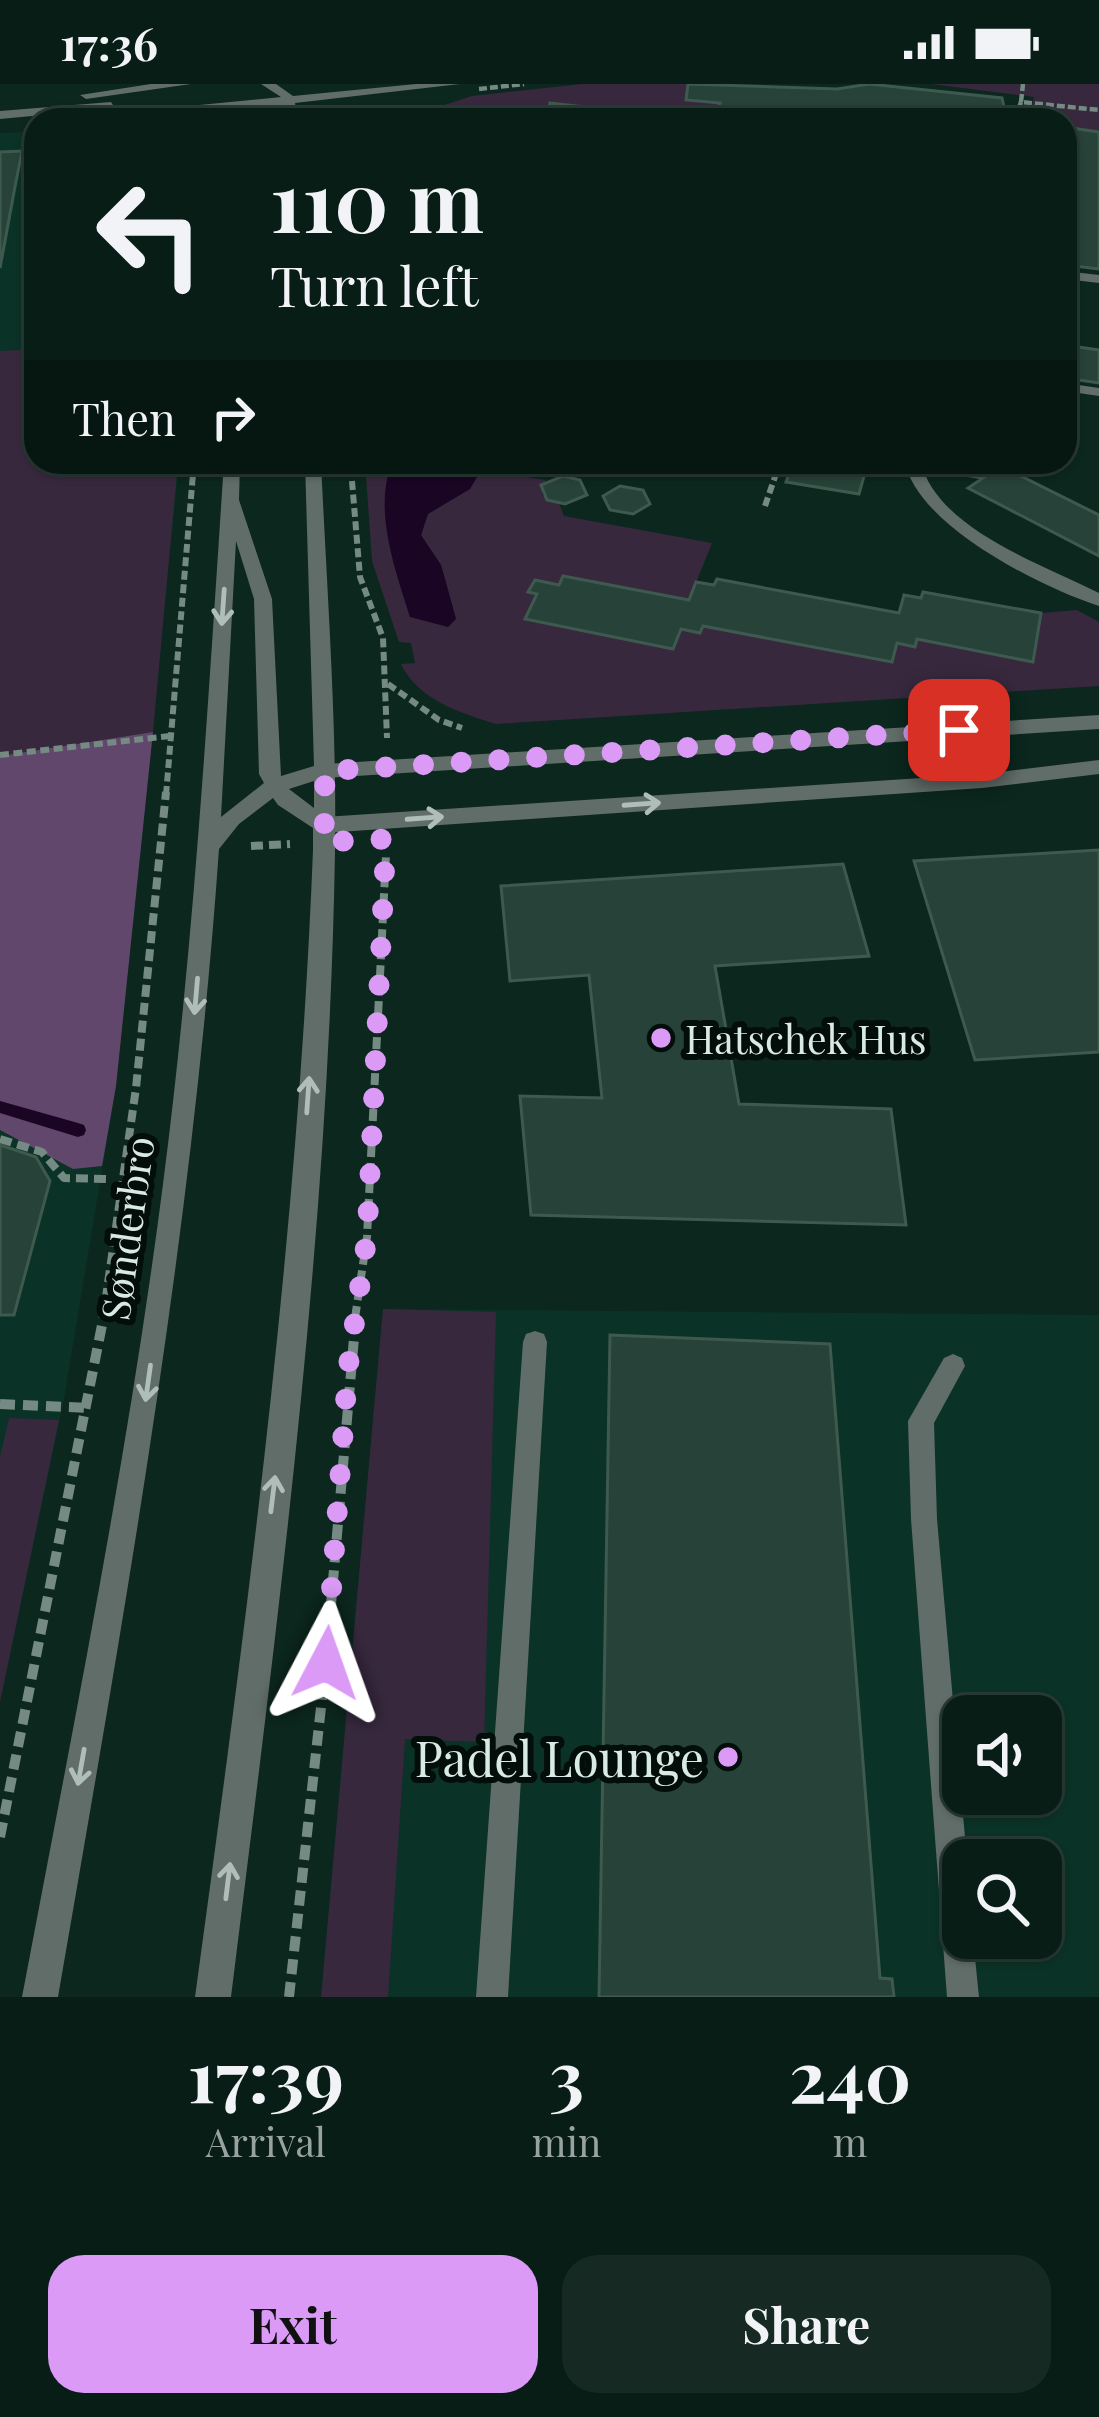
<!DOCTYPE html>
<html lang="en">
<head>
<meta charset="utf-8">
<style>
  :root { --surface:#081d16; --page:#162a23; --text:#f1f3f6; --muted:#98a2a1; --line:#293b35; --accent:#da9af6 }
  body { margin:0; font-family:"Playfair Display",serif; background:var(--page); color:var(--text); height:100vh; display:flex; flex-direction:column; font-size:45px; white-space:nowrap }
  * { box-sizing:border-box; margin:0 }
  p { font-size:39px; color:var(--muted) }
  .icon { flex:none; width:66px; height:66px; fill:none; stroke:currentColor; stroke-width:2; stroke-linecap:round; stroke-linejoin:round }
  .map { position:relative; height:1913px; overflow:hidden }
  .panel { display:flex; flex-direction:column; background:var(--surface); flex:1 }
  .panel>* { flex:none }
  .banner { position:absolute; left:24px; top:24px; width:1053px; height:366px; border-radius:36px; box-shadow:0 3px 9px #0004,0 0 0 3px var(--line); background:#081d16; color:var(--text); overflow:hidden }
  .fabs { position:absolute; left:942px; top:1611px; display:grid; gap:24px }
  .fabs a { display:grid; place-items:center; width:120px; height:120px; border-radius:24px; background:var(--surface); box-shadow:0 3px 9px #0004,0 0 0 3px var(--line); font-size:60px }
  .pin { position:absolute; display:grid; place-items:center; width:102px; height:102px; color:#fff; margin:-51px; border-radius:24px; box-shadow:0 6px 18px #0006 }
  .me { position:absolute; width:132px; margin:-66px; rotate:4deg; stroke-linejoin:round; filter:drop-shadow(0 0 9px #0008) }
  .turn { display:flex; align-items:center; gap:42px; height:252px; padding:0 48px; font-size:54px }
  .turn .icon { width:156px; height:156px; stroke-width:2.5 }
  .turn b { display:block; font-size:84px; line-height:102px }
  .then { display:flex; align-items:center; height:114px; padding:0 48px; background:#0003; gap:24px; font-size:45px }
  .eta { display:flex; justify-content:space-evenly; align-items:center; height:204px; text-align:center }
  .eta b { font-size:72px; font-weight:700; line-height:84px }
  .primary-button { display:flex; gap:24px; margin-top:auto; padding:24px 48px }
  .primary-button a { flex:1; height:138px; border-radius:36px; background:var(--accent); color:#111; font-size:48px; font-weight:700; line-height:138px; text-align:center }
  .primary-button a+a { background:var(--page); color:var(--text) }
  .status { display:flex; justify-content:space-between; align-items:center; height:84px; padding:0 60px; background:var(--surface); direction:ltr }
  .status svg { height:33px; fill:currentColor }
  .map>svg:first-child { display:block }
  .built { fill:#0b3227; fill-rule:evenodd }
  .green { fill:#37283e }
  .forest { fill:#61476c }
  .water { fill:#1b0524 }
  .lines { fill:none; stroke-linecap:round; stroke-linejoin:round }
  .stream { fill:#1b0524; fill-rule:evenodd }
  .building { fill:#274238; stroke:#3e5a4f; stroke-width:3 }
  .path-far3 { stroke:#748a82; stroke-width:4.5; stroke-dasharray:8 3; stroke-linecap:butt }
  .path-far2 { stroke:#748a82; stroke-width:6; stroke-dasharray:9 4.5; stroke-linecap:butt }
  .path-far1 { stroke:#748a82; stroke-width:8; stroke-dasharray:12 6; stroke-linecap:butt }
  .path { stroke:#748a82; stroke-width:10; stroke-dasharray:15 8; stroke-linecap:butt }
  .service { fill:#616d68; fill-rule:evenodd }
  .minor { fill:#616d68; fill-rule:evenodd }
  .tertiary { fill:#616d68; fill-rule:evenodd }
  .oneway { stroke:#afbeb8 }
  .route { stroke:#da9af6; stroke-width:21; stroke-dasharray:0 37.8 }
  .poi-dot { fill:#da9af6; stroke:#030d09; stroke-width:4.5 }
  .labels { text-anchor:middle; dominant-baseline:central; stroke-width:12; stroke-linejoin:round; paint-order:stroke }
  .poi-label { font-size:39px; fill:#d9e9e3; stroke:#030d09; text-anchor:start }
  .street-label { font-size:39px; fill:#d9e9e3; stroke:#030d09 }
  .near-poi-label { font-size:48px; fill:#d9e9e3; stroke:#030d09; text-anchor:end }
</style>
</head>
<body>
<div class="status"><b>17:36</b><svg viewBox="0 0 49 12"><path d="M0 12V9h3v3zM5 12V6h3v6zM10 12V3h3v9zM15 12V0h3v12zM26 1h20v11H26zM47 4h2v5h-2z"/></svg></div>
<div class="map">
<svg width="1099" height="1913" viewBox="0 0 1099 1913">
  <rect width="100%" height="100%" fill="#0b271e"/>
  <!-- built -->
  <g class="built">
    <path d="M 25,48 L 25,54 L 36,55 L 36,378 L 179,378 L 116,1002 L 64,1315 L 0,1618 L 0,49 Z"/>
    <path d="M 383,1225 L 1099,1231 L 1099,1913 L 321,1913 ZM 963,1632 L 1041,1632 L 1041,1710 L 963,1710 ZM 963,1776 L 1041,1776 L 1041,1854 L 963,1854 Z"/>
  </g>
  <!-- green -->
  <g class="green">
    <path d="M 582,0 L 688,0 L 686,16 L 720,19 L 711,36 L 550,19 L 546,36 L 410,32 L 472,12 Z"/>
    <path d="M 931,0 L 1099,0 L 1099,48 L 1065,43 L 1065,36 L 1028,36 L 1034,13 Z"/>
    <path d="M 36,265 L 36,378 L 178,378 L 153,648 L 0,672 L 0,267 Z"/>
    <path d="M 365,378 L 397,378 L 391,380 C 373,432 429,491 456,535 L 441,481 L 421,452 L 427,430 L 470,405 L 472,382 L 462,378 L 495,378 L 491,388 L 546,396 L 542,411 L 559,419 L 564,432 L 712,459 L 689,516 L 563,492 L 559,501 L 535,496 L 529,508 L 537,510 L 526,535 L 673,565 L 681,545 L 700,549 L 703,542 L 891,578 L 897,559 L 915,562 L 917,555 L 1032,578 L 1041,529 L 1077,526 L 1099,538 L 1099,602 L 496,640 C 461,629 418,616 401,580 L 415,579 L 411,559 L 399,558 L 372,477 Z"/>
    <path d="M 383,1225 L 496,1228 L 484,1658 L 405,1655 L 388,1913 L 321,1913 Z"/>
    <path d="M 9,1334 L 59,1336 L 0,1618 L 0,1373 Z"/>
  </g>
  <!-- forest -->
  <path class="forest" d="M 153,648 L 116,1002 L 102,1082 L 73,1085 L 0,1046 L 0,672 Z"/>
  <!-- water -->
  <path class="water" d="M 397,378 L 472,382 L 477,393 L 470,405 L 428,430 L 421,451 L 441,481 L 456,535 L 448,543 L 410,533 C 395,485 374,429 391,380 Z"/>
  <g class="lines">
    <!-- stream -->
    <path class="stream" d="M 0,1017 L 78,1039 L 84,1041 L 86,1046 L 84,1051 L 78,1053 L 0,1029 Z"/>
  </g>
  <!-- building -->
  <g class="building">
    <path d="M 688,0 L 837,5 L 869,0 L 1002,14 L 1007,36 L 939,36 L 834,23 L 822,32 L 770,26 L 757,36 L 711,36 L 720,19 L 686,16 Z"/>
    <path d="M 550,19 L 699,36 L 546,36 Z"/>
    <path d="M 1065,43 L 1099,48 L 1099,185 L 1065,181 Z"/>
    <path d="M 22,67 L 14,108 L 0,184 L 0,68 Z"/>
    <path d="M 1065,261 L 1099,266 L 1099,299 L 1065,294 Z"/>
    <path d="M 665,378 L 732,378 L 728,389 Z"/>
    <path d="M 793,378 L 868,378 L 859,410 L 786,398 Z"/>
    <path d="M 961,378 L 1019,378 L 1017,390 L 1099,431 L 1099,472 L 968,404 L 983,394 L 958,390 Z"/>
    <path d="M 563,392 L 580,396 L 587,411 L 565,420 L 547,416 L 541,401 Z"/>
    <path d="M 620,402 L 643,406 L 650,420 L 633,430 L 610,426 L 603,412 Z"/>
    <path d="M 563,492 L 689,516 L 696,498 L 714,501 L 717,495 L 899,529 L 904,511 L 921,514 L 923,508 L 1041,529 L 1033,578 L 917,555 L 915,563 L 897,559 L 892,578 L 703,542 L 700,549 L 681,545 L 673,565 L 525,535 L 537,510 L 528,508 L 535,496 L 559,501 Z"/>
    <path d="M 1099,766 L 1099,968 L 975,976 L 914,777 Z"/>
    <path d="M 843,780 L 869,872 L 715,882 L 739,1020 L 891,1025 L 906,1141 L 531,1131 L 520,1012 L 602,1014 L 589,891 L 510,897 L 501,802 Z"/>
    <path d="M 0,1061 L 36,1073 L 50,1097 L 14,1231 L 0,1231 Z"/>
    <path d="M 610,1251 L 830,1260 L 880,1894 L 892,1895 L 894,1913 L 599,1913 Z"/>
  </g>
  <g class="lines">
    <!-- path-far3 -->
    <g class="path-far3">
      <path d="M 479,5 L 524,0"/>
      <path d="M 1021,18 L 1023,0"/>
      <path d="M 1015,36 L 1021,18 L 1099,26"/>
    </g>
    <!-- path-far2 -->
    <g class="path-far2">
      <path d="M 352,397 L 360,493 L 383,554 L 387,654"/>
      <path d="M 765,422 L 780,378"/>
      <path d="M 388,600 L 439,636 L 462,644"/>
      <path d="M 0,671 L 170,652"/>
      <path d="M 166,711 L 194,378"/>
    </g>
    <!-- path-far1 -->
    <g class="path-far1">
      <path d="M 251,762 L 290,760"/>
      <path d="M 0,1055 L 42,1068 L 64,1094 L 110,1095"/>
      <path d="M 103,1234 L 136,1004 L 166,708"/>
      <path d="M 355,1234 L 367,1153 L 386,771"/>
    </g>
    <!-- path -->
    <g class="path">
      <path d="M 0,1320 L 90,1324"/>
      <path d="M 0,1753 L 104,1231"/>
      <path d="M 289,1913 L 326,1578 L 356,1231"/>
    </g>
    <!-- service -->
    <g class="service">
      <path d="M 1065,187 L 1099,191 L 1099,199 L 1065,195 Z"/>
      <path d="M 1065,299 L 1099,304 L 1099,312 L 1065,307 Z"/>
      <path d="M 535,1247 L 544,1250 L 547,1258 L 508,1913 L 476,1913 L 523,1258 L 526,1250 Z"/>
      <path d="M 953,1270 L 962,1274 L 965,1282 L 934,1339 L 937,1435 L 967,1776 L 963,1776 L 963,1854 L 973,1854 L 979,1913 L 947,1913 L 911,1435 L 908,1337 L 944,1274 Z"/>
    </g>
    <!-- minor -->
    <g class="minor">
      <path d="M 905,378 L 921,378 C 936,444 1043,481 1099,509 L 1099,522 C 1040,503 917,441 905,378 Z"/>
      <path d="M 1099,631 L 1099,645 L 325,694 L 315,687 L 325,680 Z"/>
      <path d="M 1099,676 L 1099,690 L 982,704 L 324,749 L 313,741 L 324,733 L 982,690 Z"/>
    </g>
    <!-- tertiary -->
    <g class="tertiary">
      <path d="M 151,0 L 191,0 L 86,15 L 80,11 Z"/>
      <path d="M 261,0 L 276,0 L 293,12 L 416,0 L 460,0 L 295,19 L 298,36 L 286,36 L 283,21 L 125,36 L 80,36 L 86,32 L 281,13 Z"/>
      <path d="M 111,18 L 113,21 L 107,25 L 0,35 L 0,27 Z"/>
      <path d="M 224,378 L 240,378 L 239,416 L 272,515 L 281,692 L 314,682 L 305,378 L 321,378 C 327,508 337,638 335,767 C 329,1150 278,1533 231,1913 L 195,1913 C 247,1532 298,1151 313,766 L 313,744 L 278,721 L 273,714 L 239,740 L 219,765 C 192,1152 124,1531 58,1913 L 22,1913 C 73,1643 128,1373 163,1100 C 194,861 208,619 224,378 ZM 236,457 L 254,515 L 259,690 L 264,699 L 221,733 ZM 314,697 L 314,724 L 289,705 Z"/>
    </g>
  </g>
  <!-- one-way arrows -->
  <defs><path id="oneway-shaft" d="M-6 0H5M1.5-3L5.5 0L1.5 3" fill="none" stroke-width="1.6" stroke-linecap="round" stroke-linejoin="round" transform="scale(3)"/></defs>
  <g class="oneway">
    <use href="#oneway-shaft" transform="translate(223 523) rotate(94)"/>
    <use href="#oneway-shaft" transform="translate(642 720) rotate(-4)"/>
    <use href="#oneway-shaft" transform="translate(425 734) rotate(-4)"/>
    <use href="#oneway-shaft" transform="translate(196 912) rotate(95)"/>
    <use href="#oneway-shaft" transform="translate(308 1011) rotate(-86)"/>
    <use href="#oneway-shaft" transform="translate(148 1299) rotate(98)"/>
    <use href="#oneway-shaft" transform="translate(273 1410) rotate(-83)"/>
    <use href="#oneway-shaft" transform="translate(81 1683) rotate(100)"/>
    <use href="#oneway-shaft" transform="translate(228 1797) rotate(-83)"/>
  </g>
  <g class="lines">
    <!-- route -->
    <path class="route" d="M 326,1579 L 348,1284 L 367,1153 L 386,755 L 324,758 L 325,687 L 959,646"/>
  </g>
  <!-- markers -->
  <g class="poi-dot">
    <circle cx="661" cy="954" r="12"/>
    <circle cx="728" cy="1673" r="12"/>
  </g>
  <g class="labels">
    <!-- poi labels -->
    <g class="poi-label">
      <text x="685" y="954">Hatschek Hus</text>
    </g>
    <!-- street labels -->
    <g class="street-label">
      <text transform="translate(126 1144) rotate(-82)">Sønderbro</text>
    </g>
    <!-- near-poi labels -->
    <g class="near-poi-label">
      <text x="704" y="1673">Padel Lounge</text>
    </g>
  </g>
</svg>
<div class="fabs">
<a><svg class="icon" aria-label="sound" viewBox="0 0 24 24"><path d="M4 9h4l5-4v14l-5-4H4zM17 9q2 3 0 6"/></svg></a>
<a><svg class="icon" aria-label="search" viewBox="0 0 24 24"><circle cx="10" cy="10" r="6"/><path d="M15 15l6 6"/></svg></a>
</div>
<div class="pin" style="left:959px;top:646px;background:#d93025"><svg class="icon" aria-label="arrive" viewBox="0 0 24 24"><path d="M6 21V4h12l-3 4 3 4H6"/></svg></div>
<svg class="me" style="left:326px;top:1579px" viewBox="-20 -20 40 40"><path d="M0-17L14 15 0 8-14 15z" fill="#da9af6" stroke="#fff" stroke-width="4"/></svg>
<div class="banner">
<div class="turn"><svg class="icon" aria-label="left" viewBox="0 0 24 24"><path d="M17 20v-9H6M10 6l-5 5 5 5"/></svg><div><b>110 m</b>Turn left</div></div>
<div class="then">Then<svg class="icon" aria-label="right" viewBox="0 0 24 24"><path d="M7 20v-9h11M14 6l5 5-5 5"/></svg></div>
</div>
</div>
<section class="panel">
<div class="eta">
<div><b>17:39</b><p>Arrival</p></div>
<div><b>3</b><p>min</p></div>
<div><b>240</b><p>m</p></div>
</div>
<div class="primary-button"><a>Exit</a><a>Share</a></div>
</section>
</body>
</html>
